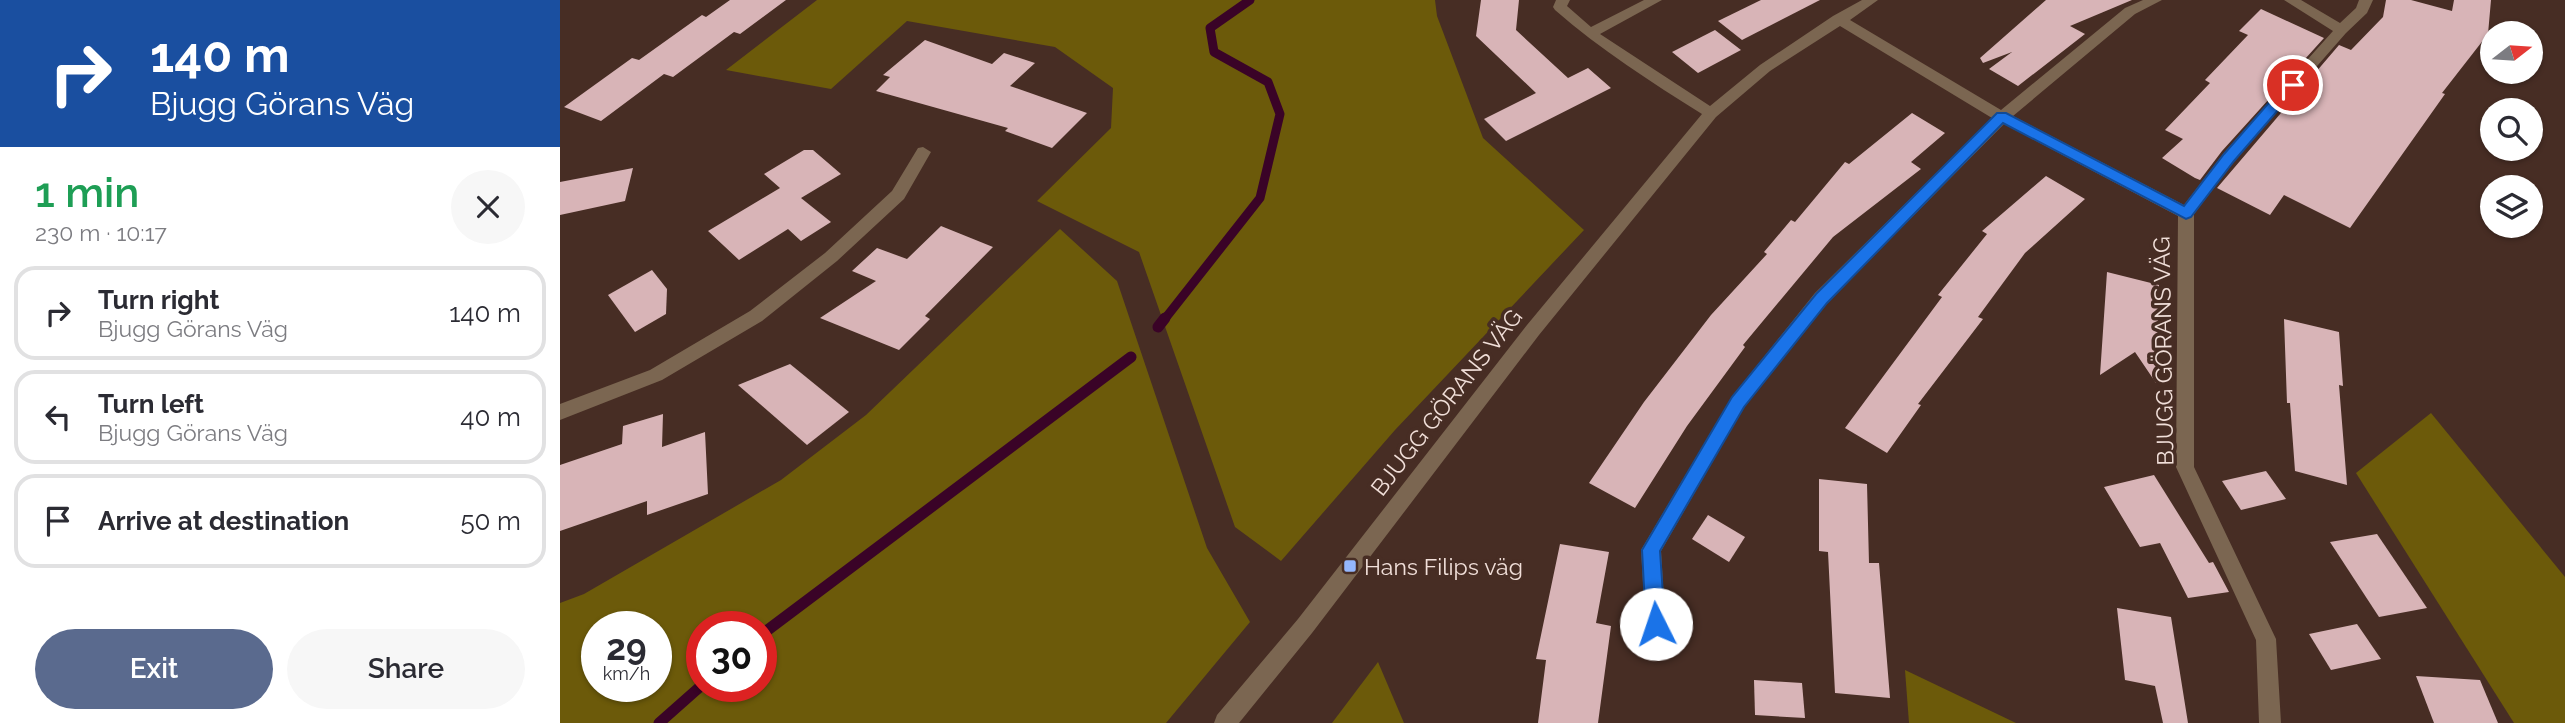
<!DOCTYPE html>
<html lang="en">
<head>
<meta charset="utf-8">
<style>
  :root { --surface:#fff; --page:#f7f7f7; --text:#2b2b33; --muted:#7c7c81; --line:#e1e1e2; --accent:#5a6a8e }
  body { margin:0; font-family:Raleway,sans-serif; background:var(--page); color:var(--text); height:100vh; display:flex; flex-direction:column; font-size:26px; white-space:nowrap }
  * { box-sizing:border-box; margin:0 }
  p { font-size:23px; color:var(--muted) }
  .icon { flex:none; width:38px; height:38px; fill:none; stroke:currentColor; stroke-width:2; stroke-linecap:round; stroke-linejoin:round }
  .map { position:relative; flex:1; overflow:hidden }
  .side { display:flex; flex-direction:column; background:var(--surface); width:560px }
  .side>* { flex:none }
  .hud { background:#1a4fa0; color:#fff; overflow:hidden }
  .needle { width:46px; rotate:73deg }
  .controls { position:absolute; left:1920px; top:21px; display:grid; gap:14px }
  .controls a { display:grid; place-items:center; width:63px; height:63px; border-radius:50%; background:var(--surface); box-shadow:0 2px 5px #0004; font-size:35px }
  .speed { position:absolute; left:21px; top:611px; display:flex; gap:14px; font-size:35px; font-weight:700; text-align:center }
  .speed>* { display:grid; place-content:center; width:91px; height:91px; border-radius:50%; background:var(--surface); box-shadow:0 2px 5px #0004; line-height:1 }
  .speed small { font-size:18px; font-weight:400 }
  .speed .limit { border:10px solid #d22; background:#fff; color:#111 }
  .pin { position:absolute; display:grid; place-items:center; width:60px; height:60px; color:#fff; margin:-30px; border:4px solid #fff; border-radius:50%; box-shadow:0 2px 7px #0007 }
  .me { position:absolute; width:77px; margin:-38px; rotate:356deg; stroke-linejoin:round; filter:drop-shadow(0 0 5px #0008) }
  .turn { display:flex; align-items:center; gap:24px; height:147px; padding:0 35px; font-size:32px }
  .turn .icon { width:91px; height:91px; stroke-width:2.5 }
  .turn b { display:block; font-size:49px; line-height:60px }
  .round { display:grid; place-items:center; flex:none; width:74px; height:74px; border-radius:37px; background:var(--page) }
  .head { display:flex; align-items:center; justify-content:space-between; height:119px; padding:0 35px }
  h1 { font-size:42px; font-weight:600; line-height:52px; color:#1e9e55 }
  .action { display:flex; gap:14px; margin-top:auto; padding:14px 35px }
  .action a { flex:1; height:80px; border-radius:42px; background:var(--accent); color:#fff; font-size:28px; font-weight:600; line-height:80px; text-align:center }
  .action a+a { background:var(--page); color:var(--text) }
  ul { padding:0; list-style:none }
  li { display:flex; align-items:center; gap:21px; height:94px; margin:0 14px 10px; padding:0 21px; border:4px solid var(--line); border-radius:21px }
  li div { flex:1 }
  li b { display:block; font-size:26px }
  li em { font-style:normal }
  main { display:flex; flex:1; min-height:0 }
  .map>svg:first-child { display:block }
  .forest { fill:#6c5a0a; fill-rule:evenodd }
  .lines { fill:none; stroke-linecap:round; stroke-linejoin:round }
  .stream-far1 { stroke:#3a0327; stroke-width:9 }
  .stream { stroke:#3a0327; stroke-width:11 }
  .building { fill:#d8b4b7 }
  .minor { fill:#7b6651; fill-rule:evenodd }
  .route { fill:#1a73e8; stroke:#114b97; stroke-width:2 }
  .poi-dot { fill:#94b7fd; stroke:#472d24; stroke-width:2.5 }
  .labels { text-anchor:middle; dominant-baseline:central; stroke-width:7; stroke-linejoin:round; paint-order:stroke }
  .street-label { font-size:23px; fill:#f1dfd9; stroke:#472d24 }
  .poi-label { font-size:23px; fill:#f1dfd9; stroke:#472d24; text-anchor:start }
</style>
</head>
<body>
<main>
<section class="side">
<div class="hud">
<div class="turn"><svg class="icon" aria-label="right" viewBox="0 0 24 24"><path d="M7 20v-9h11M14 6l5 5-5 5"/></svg><div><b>140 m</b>Bjugg Görans Väg</div></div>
</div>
<div class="head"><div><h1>1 min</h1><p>230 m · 10:17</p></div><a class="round"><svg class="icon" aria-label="close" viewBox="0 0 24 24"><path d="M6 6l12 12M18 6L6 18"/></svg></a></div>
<ul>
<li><svg class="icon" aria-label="right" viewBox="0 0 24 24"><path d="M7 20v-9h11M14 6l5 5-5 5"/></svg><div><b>Turn right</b><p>Bjugg Görans Väg</p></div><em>140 m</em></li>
<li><svg class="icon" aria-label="left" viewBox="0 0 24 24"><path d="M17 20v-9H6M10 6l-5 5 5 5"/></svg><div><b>Turn left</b><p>Bjugg Görans Väg</p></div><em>40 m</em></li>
<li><svg class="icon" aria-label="arrive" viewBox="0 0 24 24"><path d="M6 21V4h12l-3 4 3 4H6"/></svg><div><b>Arrive at destination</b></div><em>50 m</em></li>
</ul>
<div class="action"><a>Exit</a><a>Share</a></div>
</section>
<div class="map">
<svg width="2005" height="723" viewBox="0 0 2005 723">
  <rect width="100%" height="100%" fill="#472d24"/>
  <!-- forest -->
  <g class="forest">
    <path d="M 257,0 L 875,0 L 877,16 L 923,138 L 1024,230 L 835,430 L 721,561 L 675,527 L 579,252 L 477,201 L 551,128 L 553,88 L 495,47 L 347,21 L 271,89 L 166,70 Z"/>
    <path d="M 500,229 L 557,281 L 647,548 L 690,622 L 606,723 L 0,723 L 0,603 L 24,594 L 221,480 L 306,415 ZM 37,626 L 96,626 L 96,686 L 37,686 ZM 142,626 L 201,626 L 201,686 L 142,686 Z"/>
    <path d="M 1871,413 L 2005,577 L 2005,723 L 1954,723 L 1796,473 Z"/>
    <path d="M 818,662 L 844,723 L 772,723 Z"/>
    <path d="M 1345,670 L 1456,723 L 1349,723 Z"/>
  </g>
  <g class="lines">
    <!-- stream-far1 -->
    <path class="stream-far1" d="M 604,320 L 700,198 L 720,114 L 708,82 L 654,52 L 650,28 L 690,0"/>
    <!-- stream -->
    <g class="stream">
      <path d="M 598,327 L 605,318"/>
      <path d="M 201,635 L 571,357"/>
      <path d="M 99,723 L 142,685"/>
    </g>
  </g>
  <!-- building -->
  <g class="building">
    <path d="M 170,0 L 226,0 L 180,34 L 174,32 L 113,77 L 104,74 L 41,121 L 4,107 L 72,58 L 79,60 L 142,15 L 146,17 Z"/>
    <path d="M 921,0 L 959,0 L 956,30 L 1008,78 L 1028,68 L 1051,88 L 946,141 L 924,119 L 976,93 L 916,36 Z"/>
    <path d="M 1201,0 L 1260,0 L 1182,40 L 1158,21 Z"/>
    <path d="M 1486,0 L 1572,0 L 1510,26 L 1525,34 L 1458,86 L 1429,69 L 1452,52 L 1423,63 L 1420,58 Z"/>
    <path d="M 1826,0 L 1851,0 L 1892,11 L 1894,0 L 1931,0 L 1928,34 L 1882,93 L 1885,94 L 1790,228 L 1724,195 L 1710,215 L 1657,188 L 1779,45 L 1791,50 L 1823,17 Z"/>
    <path d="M 1701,9 L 1764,38 L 1662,151 L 1640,180 L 1635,178 L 1602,158 L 1623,139 L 1605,130 L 1650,83 L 1645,80 L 1688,35 L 1679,31 Z"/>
    <path d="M 1155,30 L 1181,50 L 1138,73 L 1112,52 Z"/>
    <path d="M 365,40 L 432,64 L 444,53 L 475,63 L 450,86 L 527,113 L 492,148 L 445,131 L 448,128 L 316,91 L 330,77 L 323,75 Z"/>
    <path d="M 1352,113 L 1385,133 L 1351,162 L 1361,169 L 1273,237 L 1183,345 L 1185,347 L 1127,426 L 1075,508 L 1029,483 L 1084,402 L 1151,315 L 1207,254 L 1204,252 L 1231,220 L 1235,222 L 1285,162 L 1289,164 Z"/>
    <path d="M 244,150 L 253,150 L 281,174 L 241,198 L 271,222 L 241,241 L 228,229 L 179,260 L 148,231 L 220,188 L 204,174 Z"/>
    <path d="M 73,168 L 65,201 L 0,215 L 0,182 Z"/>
    <path d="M 1486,176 L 1525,199 L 1465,253 L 1418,317 L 1423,319 L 1358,404 L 1361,405 L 1327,453 L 1285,428 L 1382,297 L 1378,295 L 1427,234 L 1422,231 Z"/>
    <path d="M 381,226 L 433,247 L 365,316 L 370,319 L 339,350 L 260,318 L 316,281 L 292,271 L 317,248 L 347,259 Z"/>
    <path d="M 92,270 L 107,289 L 106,314 L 75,332 L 48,295 Z"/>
    <path d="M 1547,272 L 1599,285 L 1596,383 L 1575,352 L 1540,375 Z"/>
    <path d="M 1724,319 L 1779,332 L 1783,386 L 1779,385 L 1787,485 L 1735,471 L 1730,403 L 1727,403 Z"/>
    <path d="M 230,364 L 289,412 L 247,445 L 178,385 Z"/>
    <path d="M 103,414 L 102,447 L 145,432 L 148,494 L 87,515 L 87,501 L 0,531 L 0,465 L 62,444 L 63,426 Z"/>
    <path d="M 1706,471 L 1726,499 L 1681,510 L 1662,481 Z"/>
    <path d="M 1594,475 L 1649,563 L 1653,562 L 1669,592 L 1628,598 L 1600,543 L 1580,547 L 1544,487 Z"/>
    <path d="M 1259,479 L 1307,484 L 1309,563 L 1319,563 L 1330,698 L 1275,693 L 1268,552 L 1259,551 Z"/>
    <path d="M 1148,515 L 1185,537 L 1169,562 L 1132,539 Z"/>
    <path d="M 1817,534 L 1867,608 L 1819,617 L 1770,542 Z"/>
    <path d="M 1000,544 L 1049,552 L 1036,623 L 1051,626 L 1038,723 L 978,723 L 986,660 L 976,659 Z"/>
    <path d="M 1557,608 L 1611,617 L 1628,723 L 1603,723 L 1595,686 L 1565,680 Z"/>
    <path d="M 1797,624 L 1821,659 L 1771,670 L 1749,634 Z"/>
    <path d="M 1856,676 L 1920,680 L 1938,723 L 1874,723 Z"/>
    <path d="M 1194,680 L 1242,683 L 1245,718 L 1195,715 Z"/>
  </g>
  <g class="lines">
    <!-- minor -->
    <g class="minor">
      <path d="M 996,0 L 1010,0 L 1007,6 L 1031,27 L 1084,0 L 1102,0 L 1040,34 L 1150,106 L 1200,65 L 1273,16 L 1302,0 L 1318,0 L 1290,20 L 1441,110 L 1565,8 L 1583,0 L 1602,0 L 1575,14 L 1453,116 L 1624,205 L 1664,153 L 1773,31 L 1724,0 L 1741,0 L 1780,23 L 1796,8 L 1799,0 L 1813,0 L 1807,13 L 1786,33 L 1674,161 L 1634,214 L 1634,467 L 1716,639 L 1721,723 L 1699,723 L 1696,640 L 1616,467 L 1618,216 L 1444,124 L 1267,303 L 1184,407 L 1101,551 L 1107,648 L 1104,655 L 1097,658 L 1090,655 L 1087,648 L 1081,550 L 1172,397 L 1255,293 L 1432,118 L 1280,26 L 1210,71 L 1156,117 L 979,335 L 752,633 L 679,723 L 654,723 L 657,715 L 738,619 L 967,325 L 1142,114 C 1091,82 1041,50 995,10 L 993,7 Z"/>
      <path d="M 363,147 L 371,152 L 344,199 L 277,261 L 202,321 L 102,380 L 0,420 L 0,404 L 90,370 L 190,311 L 265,253 L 332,191 L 358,148 Z"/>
    </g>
  </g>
  <!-- route -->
  <path class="route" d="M 1733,80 L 1739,85 L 1737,88 L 1674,161 L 1631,217 L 1626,219 L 1443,123 L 1267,303 L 1184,407 L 1100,551 L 1105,624 L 1102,630 L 1096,632 L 1089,630 L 1086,624 L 1082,550 L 1172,397 L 1256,294 L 1437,113 L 1446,113 L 1624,206 L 1664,154 L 1728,81 Z"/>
  <!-- markers -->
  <rect class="poi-dot" x="783" y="559" width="14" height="14" rx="3.5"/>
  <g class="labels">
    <!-- street labels -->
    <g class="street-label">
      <text transform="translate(1603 351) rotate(-91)">BJUGG GÖRANS VÄG</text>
      <text transform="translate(886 402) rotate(-52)">BJUGG GÖRANS VÄG</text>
    </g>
    <!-- poi labels -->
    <g class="poi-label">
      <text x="804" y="566">Hans Filips väg</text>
    </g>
  </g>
</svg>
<div class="controls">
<a><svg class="needle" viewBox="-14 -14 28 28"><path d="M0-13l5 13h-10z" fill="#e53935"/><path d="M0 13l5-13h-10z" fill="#7c7c81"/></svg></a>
<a><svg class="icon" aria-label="search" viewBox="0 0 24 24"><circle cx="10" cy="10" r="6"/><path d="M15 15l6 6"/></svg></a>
<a><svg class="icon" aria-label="layers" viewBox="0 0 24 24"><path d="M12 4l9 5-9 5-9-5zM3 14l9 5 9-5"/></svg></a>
</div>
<div class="speed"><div>29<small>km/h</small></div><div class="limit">30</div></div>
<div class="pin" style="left:1733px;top:85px;background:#d93025"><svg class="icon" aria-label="arrive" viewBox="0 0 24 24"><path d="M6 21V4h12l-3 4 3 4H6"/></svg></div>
<svg class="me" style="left:1096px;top:624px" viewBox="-20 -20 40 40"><circle r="19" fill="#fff"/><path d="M0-13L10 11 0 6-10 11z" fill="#1a73e8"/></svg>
</div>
</main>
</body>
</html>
